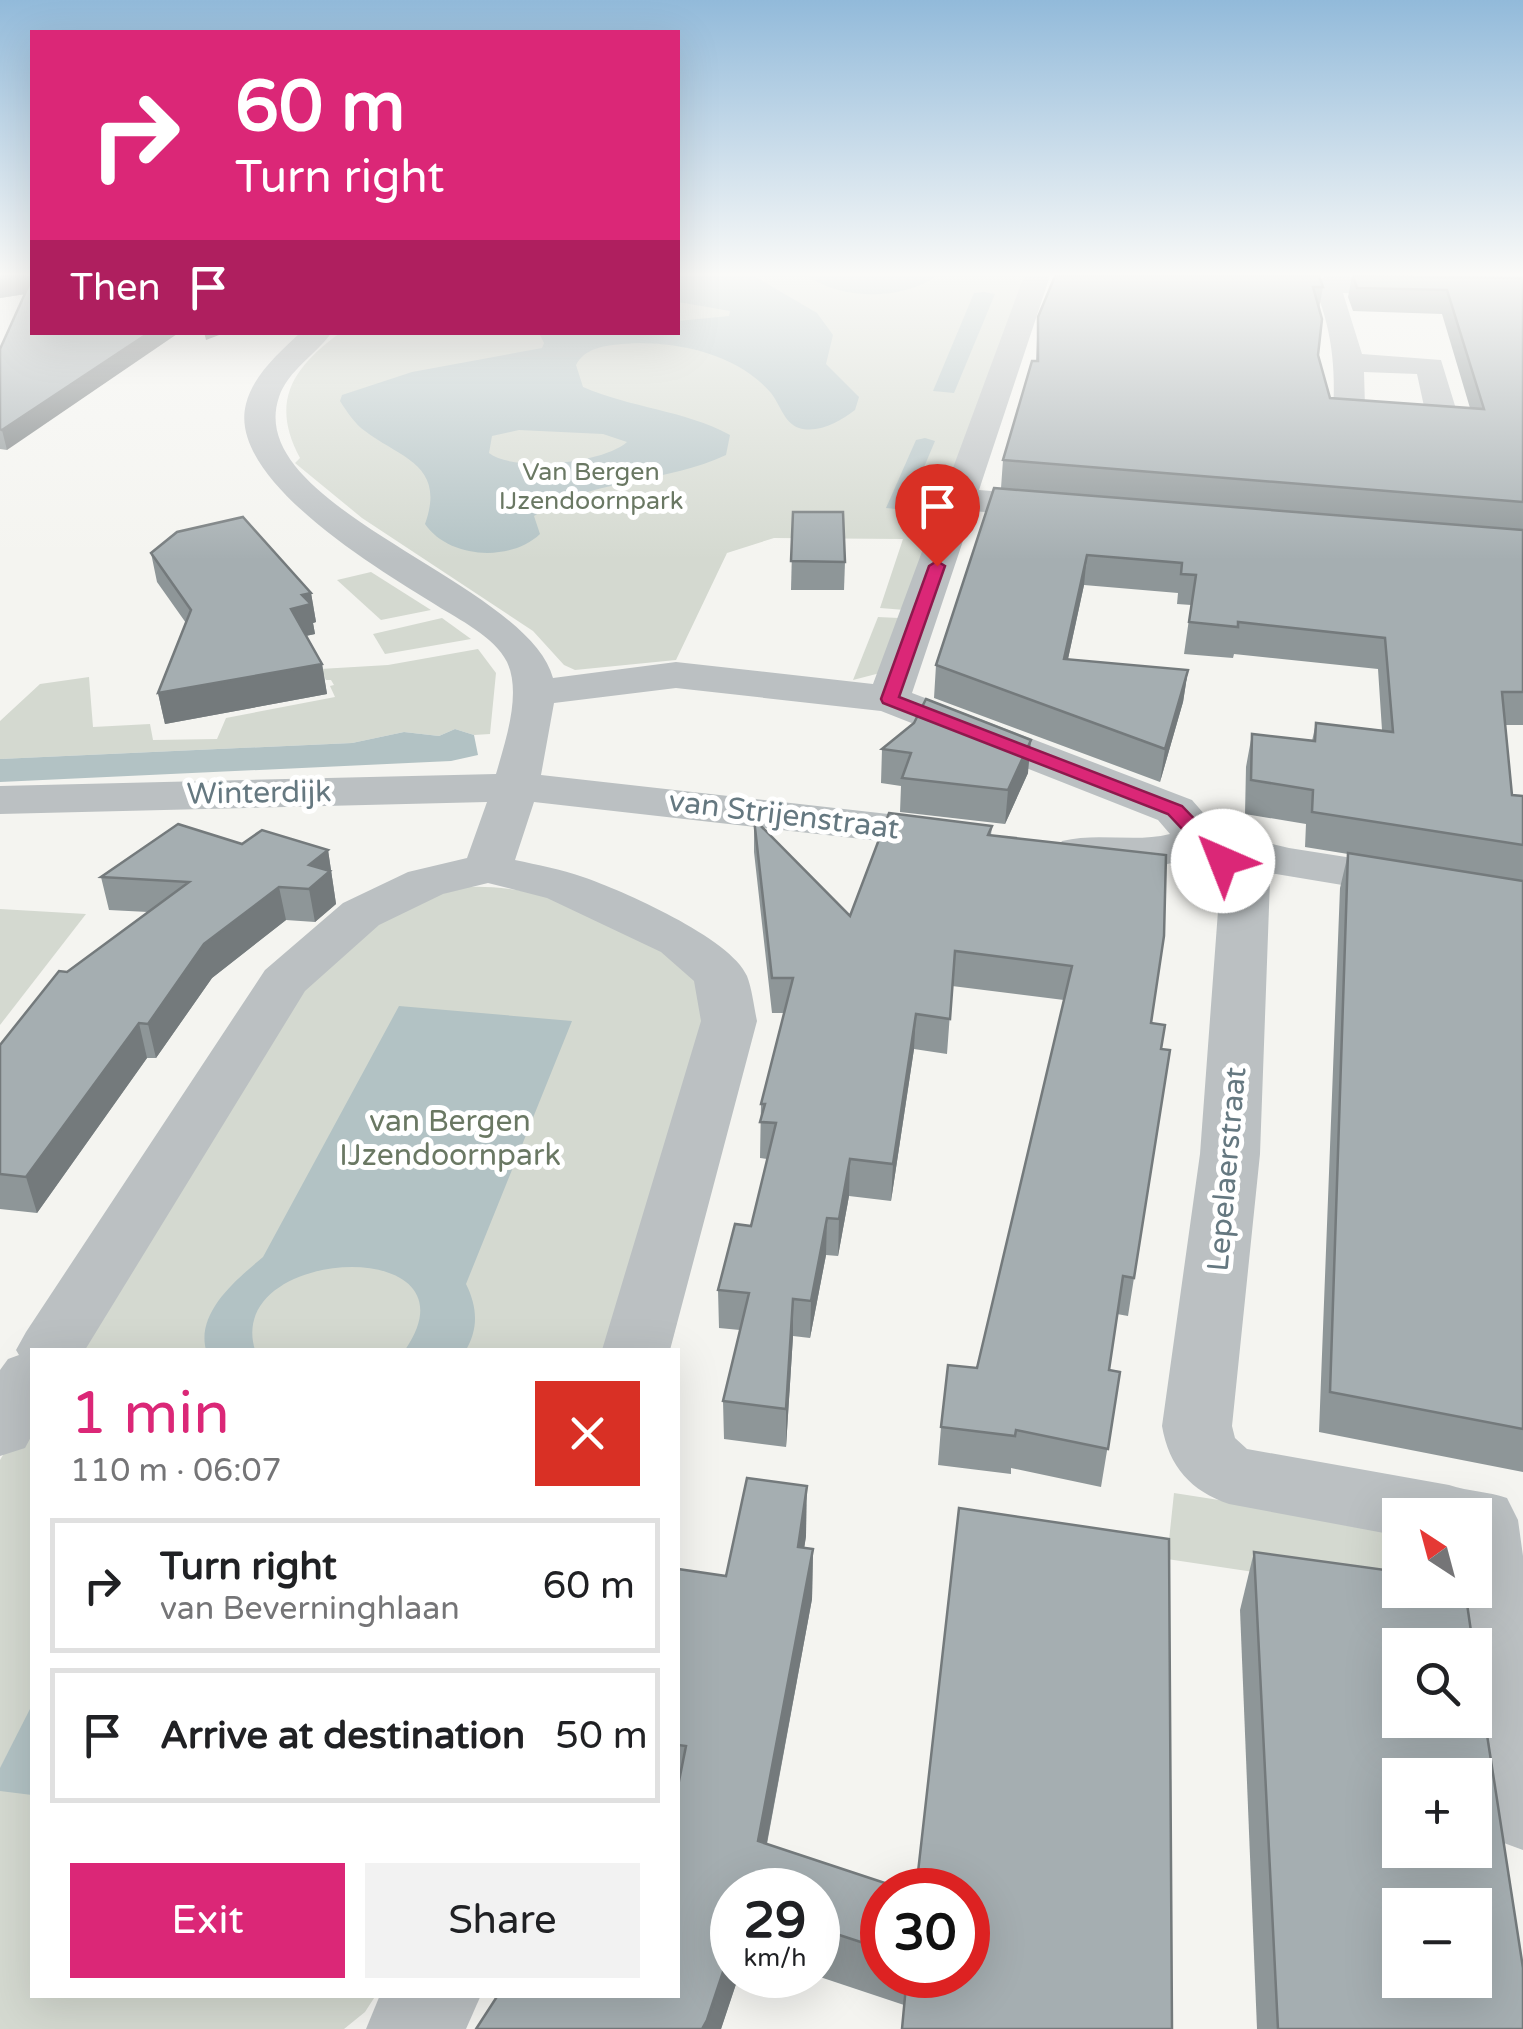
<!DOCTYPE html>
<html lang="en">
<head>
<meta charset="utf-8">
<style>
  :root { --surface:#fff; --page:#f2f2f2; --text:#202124; --muted:#757577; --line:#e0e0e0; --accent:#db2777 }
  body { margin:0; font-family:"Varela Round",sans-serif; background:var(--page); color:var(--text); height:100vh; display:flex; flex-direction:column; font-size:38px; white-space:nowrap }
  * { box-sizing:border-box; margin:0 }
  p { font-size:32px; color:var(--muted) }
  .icon { flex:none; width:55px; height:55px; fill:none; stroke:currentColor; stroke-width:2; stroke-linecap:round; stroke-linejoin:round }
  .map { position:relative; flex:1; overflow:hidden }
  .panel { position:absolute; left:30px; top:1348px; width:650px; height:650px; display:flex; flex-direction:column; background:var(--surface); border-radius:0px; box-shadow:0 10px 40px #0002 }
  .panel>* { flex:none }
  .hud { position:absolute; left:30px; top:30px; width:650px; height:305px; border-radius:0px; box-shadow:0 10px 40px #0002; background:#db2777; color:#fff; overflow:hidden }
  .needle { width:65px; rotate:324deg }
  .fabs { position:absolute; left:1382px; top:1498px; display:grid; gap:20px }
  .fabs a { display:grid; place-items:center; width:110px; height:110px; border-radius:0px; background:var(--surface); box-shadow:0 10px 40px #0002; font-size:50px }
  .speed { position:absolute; left:710px; top:1868px; display:flex; gap:20px; font-size:50px; font-weight:700; text-align:center }
  .speed>* { display:grid; place-content:center; width:130px; height:130px; border-radius:50%; background:var(--surface); box-shadow:0 10px 40px #0002; line-height:1 }
  .speed small { font-size:25px; font-weight:400 }
  .speed .limit { border:15px solid #d22; background:#fff; color:#111 }
  .pin { position:absolute; display:grid; place-items:center; width:85px; height:85px; color:#fff; margin:-102px -42px; border-radius:50% 50% 50% 0; rotate:-45deg; box-shadow:0 0 10px #0007 }
  .pin .icon { rotate:45deg }
  .me { position:absolute; width:110px; margin:-55px; rotate:316deg; stroke-linejoin:round; filter:drop-shadow(0 0 8px #0008) }
  .turn { display:flex; align-items:center; gap:35px; height:210px; padding:0 40px; font-size:45px }
  .turn .icon { width:130px; height:130px; stroke-width:2.5 }
  .turn b { display:block; font-size:70px; line-height:85px }
  .then { display:flex; align-items:center; height:95px; padding:0 40px; background:#0003; gap:20px; font-size:38px }
  .round { display:grid; place-items:center; flex:none; width:105px; height:105px; border-radius:0px; background:var(--page) }
  .head { display:flex; align-items:center; justify-content:space-between; height:170px; padding:0 40px }
  h1 { font-size:60px; font-weight:600; line-height:75px; color:var(--accent) }
  .cta { display:flex; gap:20px; margin-top:auto; padding:20px 40px }
  .cta a { flex:1; height:115px; border-radius:0px; background:var(--accent); color:#fff; font-size:40px; font-weight:600; line-height:115px; text-align:center }
  .cta a+a { background:var(--page); color:var(--text) }
  ul { padding:0; list-style:none }
  li { display:flex; align-items:center; gap:30px; height:135px; margin:0 20px 15px; padding:0 20px; border:5px solid var(--line); border-radius:0px }
  li div { flex:1 }
  li b { display:block; font-size:38px }
  li em { font-style:normal }
  .map>svg:first-child { display:block }
  .green { fill:#d4d9d0 }
  .water { fill:#b2c2c4; fill-rule:evenodd }
  .lines { fill:none; stroke-linecap:round; stroke-linejoin:round }
  .street { fill:#bbc0c2; fill-rule:evenodd }
  .wall { fill:#8e9698 }
  .shaded-wall { fill:#747a7c }
  .building { fill:#a5aeb1; stroke:#747a7c; stroke-width:2.5; fill-rule:evenodd }
  .route { fill:#db2777; stroke:#8e194d; stroke-width:2.5 }
  .labels { text-anchor:middle; dominant-baseline:central; stroke-width:10; stroke-linejoin:round; paint-order:stroke }
  .far-park-label { font-size:25px; fill:#6a7863; stroke:#fff }
  .street-label { font-size:30px; fill:#657880; stroke:#fff }
  .park-label { font-size:30px; fill:#6a7863; stroke:#fff }
</style>
</head>
<body>
<div class="map">
<svg width="1523" height="2029" viewBox="0 0 1523 2029">
  <rect width="100%" height="100%" fill="#f4f4f0"/>
  <!-- green -->
  <g class="green">
    <path d="M 678,276 L 1027,276 L 905,610 L 880,608 L 903,539 L 774,538 L 727,553 L 676,660 L 575,670 L 564,665 L 533,631 L 362,518 L 295,463 L 300,458 C 270,402 292,368 340,333 L 678,332 Z"/>
    <path d="M 371,572 L 431,610 L 381,620 L 337,580 Z"/>
    <path d="M 878,617 L 899,618 L 884,672 L 853,680 Z"/>
    <path d="M 442,618 L 471,639 L 385,654 L 373,634 Z"/>
    <path d="M 478,649 L 496,673 L 490,734 L 474,735 L 455,729 L 439,736 L 404,732 L 352,743 L 0,759 L 0,721 L 40,684 L 89,677 L 93,727 L 150,724 L 153,740 L 217,739 L 226,718 L 335,697 L 330,686 L 334,685 L 331,680 L 326,680 L 320,669 L 388,665 Z"/>
    <path d="M 468,887 C 539,884 640,919 692,969 C 702,979 706,999 711,1012 L 604,1350 L 68,1350 L 294,986 L 382,909 Z"/>
    <path d="M 0,909 L 86,914 L 0,1025 Z"/>
    <path d="M 32,1407 L 32,1995 L 376,1995 L 365,2012 L 344,2029 L 0,2029 L 0,1460 Z"/>
    <path d="M 1174,1493 L 1400,1528 L 1400,1590 L 1440,1600 L 1167,1559 Z"/>
  </g>
  <!-- water -->
  <g class="water">
    <path d="M 678,276 L 754,276 L 817,313 L 833,335 L 826,364 L 859,397 L 855,410 C 840,421 819,434 799,428 C 784,423 780,404 771,393 C 736,352 672,340 622,344 C 603,346 585,348 576,365 L 583,387 C 631,408 684,410 730,435 L 726,455 C 664,484 592,478 534,516 L 540,534 C 511,562 449,559 425,524 C 446,465 402,459 365,431 C 355,424 347,412 340,401 L 342,395 L 412,372 L 542,348 L 544,343 L 539,333 L 678,332 L 678,321 L 729,316 L 730,311 L 678,302 ZM 519,430 L 603,434 L 627,442 C 604,463 515,473 489,453 L 492,436 Z"/>
    <path d="M 807,276 L 937,276 C 900,301 843,300 807,276 Z"/>
    <path d="M 984,292 L 995,294 L 954,393 L 933,391 L 974,293 Z"/>
    <path d="M 925,438 L 935,441 L 906,510 L 886,508 L 916,440 Z"/>
    <path d="M 455,729 L 474,735 L 478,755 L 451,761 L 0,782 L 0,759 L 352,743 L 404,732 L 439,736 Z"/>
    <path d="M 399,1006 L 572,1021 L 466,1284 C 477,1306 479,1328 466,1350 L 405,1350 C 485,1234 223,1245 255,1350 L 206,1350 C 196,1312 237,1279 263,1257 Z"/>
    <path d="M 32,1705 L 32,1795 L 0,1791 L 0,1768 Z"/>
  </g>
  <g class="lines">
    <!-- street -->
    <g class="street">
      <path d="M 1024,276 L 1050,276 L 979,490 L 1062,497 L 1074,501 L 1080,508 L 1074,515 L 1062,519 L 973,511 L 912,693 L 1192,800 L 1219,831 L 1289,848 L 1523,885 L 1523,915 L 1264,872 L 1270,880 L 1260,1154 L 1232,1426 L 1235,1438 L 1247,1449 L 1449,1485 C 1470,1492 1487,1491 1507,1498 L 1518,1520 L 1523,1556 L 1523,1850 L 1493,1839 L 1475,1803 L 1475,1775 L 1468,1775 L 1462,1720 L 1475,1720 L 1475,1645 L 1455,1645 L 1450,1590 L 1475,1590 L 1475,1515 L 1400,1515 L 1400,1536 L 1229,1504 C 1191,1491 1169,1467 1162,1426 L 1200,1154 L 1220,884 L 1192,858 L 1143,870 L 1062,861 L 1055,851 L 1062,841 C 1098,832 1134,843 1170,834 L 1158,820 L 881,711 L 676,688 L 554,703 L 541,775 L 959,822 L 976,826 L 983,836 L 976,846 L 959,850 L 534,802 L 515,860 C 538,865 561,869 583,877 C 621,890 731,938 747,976 C 752,989 754,1007 757,1021 L 670,1350 L 602,1350 L 701,1021 L 694,981 L 661,952 L 547,898 L 488,883 L 443,894 L 379,925 L 305,991 L 85,1350 L 32,1350 L 32,1435 L 25,1448 L 0,1456 L 0,1370 L 8,1359 L 19,1355 L 16,1350 L 26,1332 L 265,970 L 343,903 L 408,872 L 467,858 L 487,802 L 0,814 L 0,786 L 496,774 C 505,742 522,694 507,662 C 495,637 458,619 436,605 C 383,572 226,480 246,404 C 253,375 280,352 301,332 L 332,332 C 316,355 288,370 279,397 C 241,508 527,581 553,678 L 676,662 L 873,684 Z"/>
      <path d="M 1326,276 L 1523,282 L 1523,298 L 1343,293 L 1362,354 L 1441,360 L 1460,422 L 1455,429 L 1444,432 L 1338,422 L 1333,415 C 1336,368 1332,327 1313,284 ZM 1364,372 L 1417,374 L 1425,411 L 1365,407 Z"/>
      <path d="M 380,1995 L 481,1995 L 466,2029 L 366,2029 Z"/>
    </g>
  </g>
  <!-- wall -->
  <g class="wall">
    <path d="M 0,276 L 32,276 L 7,450 L 0,449 L 0,349 L 25,294 L 0,298 Z"/>
    <path d="M 1352,276 L 1523,276 L 1523,725 L 1505,725 L 1512,795 L 1523,796 L 1523,1472 L 1319,1432 L 1340,888 L 1348,854 L 1305,847 L 1306,824 L 1245,814 L 1246,767 L 1252,734 L 1312,741 L 1316,723 L 1382,730 L 1378,669 L 1234,654 L 1233,658 L 1184,654 L 1191,605 L 1177,604 L 1178,593 L 1084,585 L 1068,659 L 1188,670 L 1183,702 L 1160,782 L 934,698 L 936,665 L 1001,488 L 1003,460 L 1036,361 L 1038,317 L 1319,277 L 1323,287 L 1319,309 L 1318,355 L 1330,398 L 1470,408 L 1442,314 L 1353,311 L 1348,297 Z"/>
    <path d="M 793,512 L 845,562 L 844,590 L 791,590 Z"/>
    <path d="M 151,553 L 311,593 L 316,622 L 313,623 L 315,634 L 306,636 L 322,664 L 327,694 L 165,724 L 158,693 L 186,623 L 157,582 Z"/>
    <path d="M 882,749 L 1028,773 L 1005,824 L 900,812 L 901,786 L 881,783 Z"/>
    <path d="M 754,819 L 850,916 L 992,826 L 991,835 L 1151,1023 L 1161,1049 L 1170,1050 L 1128,1316 L 1117,1314 L 1109,1370 L 1120,1372 L 1101,1487 L 1011,1468 L 1011,1474 L 938,1465 L 941,1427 L 977,1368 L 1064,1000 L 952,986 L 947,1054 L 914,1049 L 891,1201 L 849,1196 L 838,1256 L 826,1255 L 810,1338 L 793,1336 L 786,1447 L 724,1439 L 723,1401 L 740,1330 L 719,1328 L 718,1290 L 751,1226 L 767,1159 L 760,1158 L 761,1104 L 784,1013 L 772,1013 L 754,852 Z"/>
    <path d="M 242,844 L 328,850 L 336,904 L 315,922 L 286,920 L 212,978 L 156,1058 L 147,1058 L 37,1213 L 0,1209 L 0,1045 L 148,912 L 109,910 L 101,877 Z"/>
    <path d="M 806,1536 L 804,1548 L 813,1549 L 812,1599 L 767,1844 L 882,1890 L 882,1975 L 968,1975 L 904,2005 L 814,1975 L 818,1975 L 818,1890 L 732,1890 L 732,1975 L 739,1975 L 721,2029 L 678,1995 L 678,1569 L 726,1576 Z"/>
    <path d="M 1254,1552 L 1523,2029 L 1257,2029 L 1240,1610 Z"/>
  </g>
  <!-- shaded-wall -->
  <g class="shaded-wall">
    <path d="M 27,276 L 32,276 L 32,293 L 0,298 L 0,280 Z"/>
    <path d="M 150,332 L 180,332 L 7,450 L 2,430 Z"/>
    <path d="M 204,332 L 227,332 L 206,340 Z"/>
    <path d="M 1087,555 L 1084,585 L 1061,691 L 1064,659 Z"/>
    <path d="M 311,593 L 316,622 L 313,623 L 315,634 L 295,638 L 291,609 L 302,595 Z"/>
    <path d="M 322,664 L 327,694 L 165,724 L 158,693 Z"/>
    <path d="M 1188,670 L 1183,702 L 1160,782 L 1165,749 Z"/>
    <path d="M 1031,740 L 1028,773 L 1005,824 L 1008,790 Z"/>
    <path d="M 328,850 L 336,904 L 315,922 L 309,889 L 309,865 Z"/>
    <path d="M 279,887 L 286,920 L 212,978 L 156,1058 L 148,1024 L 204,944 Z"/>
    <path d="M 916,1014 L 914,1049 L 891,1201 L 893,1164 Z"/>
    <path d="M 139,1023 L 147,1058 L 37,1213 L 26,1177 Z"/>
    <path d="M 850,1159 L 849,1196 L 838,1256 L 839,1219 Z"/>
    <path d="M 827,1218 L 826,1255 L 810,1338 L 811,1301 Z"/>
    <path d="M 793,1299 L 793,1336 L 786,1447 L 786,1409 Z"/>
    <path d="M 807,1486 L 806,1536 L 797,1597 L 798,1547 Z"/>
    <path d="M 813,1549 L 812,1599 L 758,1890 L 758,1841 Z"/>
    <path d="M 732,1945 L 732,1975 L 739,1975 L 721,2029 L 702,2029 Z"/>
  </g>
  <!-- building -->
  <g class="building">
    <path d="M 0,276 L 27,276 L 0,280 Z"/>
    <path d="M 1055,276 L 1319,276 L 1323,287 L 1313,287 L 1322,319 L 1318,355 L 1330,398 L 1484,409 L 1447,290 L 1357,288 L 1353,276 L 1523,278 L 1523,502 L 1003,460 L 1032,361 L 1038,361 L 1038,317 Z"/>
    <path d="M 32,278 L 32,332 L 150,332 L 2,430 L 0,429 L 0,349 Z"/>
    <path d="M 994,488 L 1523,530 L 1523,692 L 1502,692 L 1512,795 L 1523,796 L 1523,845 L 1312,812 L 1313,790 L 1251,780 L 1252,734 L 1315,741 L 1316,723 L 1393,732 L 1385,638 L 1238,622 L 1238,627 L 1189,622 L 1196,575 L 1181,574 L 1182,563 L 1087,555 L 1064,659 L 1188,670 L 1165,749 L 936,665 Z"/>
    <path d="M 793,512 L 843,512 L 845,562 L 791,561 Z"/>
    <path d="M 243,517 L 311,593 L 302,595 L 311,604 L 291,609 L 322,664 L 158,693 L 191,610 L 151,553 L 177,532 Z"/>
    <path d="M 926,699 L 1031,740 L 1008,790 L 902,778 L 911,753 L 882,749 L 914,723 Z"/>
    <path d="M 889,813 L 992,826 L 988,835 L 1166,855 L 1164,936 L 1151,1023 L 1165,1025 L 1161,1049 L 1170,1050 L 1134,1278 L 1123,1276 L 1109,1370 L 1120,1372 L 1108,1449 L 1016,1430 L 1015,1436 L 941,1427 L 948,1365 L 977,1368 L 1072,966 L 955,951 L 950,1019 L 916,1014 L 893,1164 L 850,1159 L 839,1219 L 827,1218 L 811,1301 L 793,1299 L 786,1409 L 723,1401 L 749,1293 L 718,1290 L 735,1224 L 751,1226 L 776,1123 L 760,1122 L 765,1104 L 761,1104 L 793,978 L 772,978 L 754,819 L 850,916 Z"/>
    <path d="M 178,824 L 242,844 L 262,830 L 328,850 L 309,865 L 330,871 L 309,889 L 279,887 L 204,944 L 148,1024 L 139,1023 L 26,1177 L 0,1174 L 0,1045 L 59,971 L 67,972 L 189,882 L 101,877 Z"/>
    <path d="M 1348,853 L 1523,881 L 1523,1429 L 1330,1392 Z"/>
    <path d="M 747,1478 L 807,1486 L 798,1547 L 813,1549 L 758,1841 L 906,1890 L 882,1890 L 882,1949 L 818,1928 L 818,1890 L 732,1890 L 732,1945 L 707,2020 L 702,2029 L 476,2029 L 498,1995 L 678,1995 L 678,1786 L 686,1746 L 678,1745 L 678,1569 L 726,1576 Z"/>
    <path d="M 959,1508 L 1169,1539 L 1172,2029 L 902,2029 L 907,1975 L 968,1975 L 968,1890 L 916,1890 Z"/>
    <path d="M 1254,1552 L 1400,1572 L 1400,1590 L 1465,1590 L 1473,1645 L 1400,1645 L 1400,1720 L 1475,1720 L 1475,1657 L 1523,1968 L 1523,2029 L 1278,2029 ZM 1400,1775 L 1475,1775 L 1475,1850 L 1400,1850 ZM 1400,1905 L 1475,1905 L 1475,1980 L 1400,1980 Z"/>
  </g>
  <!-- sky -->
  <linearGradient id="sky" x2="0" y2="1"><stop stop-color="#92bada"/><stop offset="0.49" stop-color="#fafaf8"/><stop offset="1" stop-color="#fafaf8" stop-opacity="0"/></linearGradient>
  <rect width="1523" height="560" fill="url(#sky)"/>
  <!-- route -->
  <path class="route" d="M 937,561 L 945,566 L 899,697 L 1182,806 L 1230,856 L 1230,865 L 1216,865 L 1168,814 L 883,703 L 881,699 L 929,566 Z"/>
  <g class="labels">
    <!-- far-park labels -->
    <g class="far-park-label">
      <text x="591" y="472">Van Bergen<tspan x="591" dy="29">IJzendoornpark</tspan></text>
    </g>
    <!-- street labels -->
    <g class="street-label">
      <text transform="translate(259 793) rotate(-1)">Winterdijk</text>
      <text transform="translate(784 815) rotate(7)">van Strijenstraat</text>
      <text transform="translate(1227 1169) rotate(-85)">Lepelaerstraat</text>
    </g>
    <!-- park labels -->
    <g class="park-label">
      <text x="450" y="1121">van Bergen<tspan x="450" dy="34">IJzendoornpark</tspan></text>
    </g>
  </g>
</svg>
<div class="fabs">
<a><svg class="needle" viewBox="-14 -14 28 28"><path d="M0-13l5 13h-10z" fill="#e53935"/><path d="M0 13l5-13h-10z" fill="#757577"/></svg></a>
<a><svg class="icon" aria-label="search" viewBox="0 0 24 24"><circle cx="10" cy="10" r="6"/><path d="M15 15l6 6"/></svg></a>
<a>+</a>
<a>−</a>
</div>
<div class="speed"><div>29<small>km/h</small></div><div class="limit">30</div></div>
<div class="pin" style="left:937px;top:566px;background:#d93025"><svg class="icon" aria-label="arrive" viewBox="0 0 24 24"><path d="M6 21V4h12l-3 4 3 4H6"/></svg></div>
<svg class="me" style="left:1223px;top:861px" viewBox="-20 -20 40 40"><circle r="19" fill="#fff"/><path d="M0-13L10 11 0 6-10 11z" fill="#db2777"/></svg>
<div class="hud">
<div class="turn"><svg class="icon" aria-label="right" viewBox="0 0 24 24"><path d="M7 20v-9h11M14 6l5 5-5 5"/></svg><div><b>60 m</b>Turn right</div></div>
<div class="then">Then<svg class="icon" aria-label="arrive" viewBox="0 0 24 24"><path d="M6 21V4h12l-3 4 3 4H6"/></svg></div>
</div>
<section class="panel">
<div class="head"><div><h1>1 min</h1><p>110 m · 06:07</p></div><a class="round" style="background:#d93025;color:#fff"><svg class="icon" aria-label="close" viewBox="0 0 24 24"><path d="M6 6l12 12M18 6L6 18"/></svg></a></div>
<ul>
<li><svg class="icon" aria-label="right" viewBox="0 0 24 24"><path d="M7 20v-9h11M14 6l5 5-5 5"/></svg><div><b>Turn right</b><p>van Beverninghlaan</p></div><em>60 m</em></li>
<li><svg class="icon" aria-label="arrive" viewBox="0 0 24 24"><path d="M6 21V4h12l-3 4 3 4H6"/></svg><div><b>Arrive at destination</b></div><em>50 m</em></li>
</ul>
<div class="cta"><a>Exit</a><a>Share</a></div>
</section>
</div>
</body>
</html>
